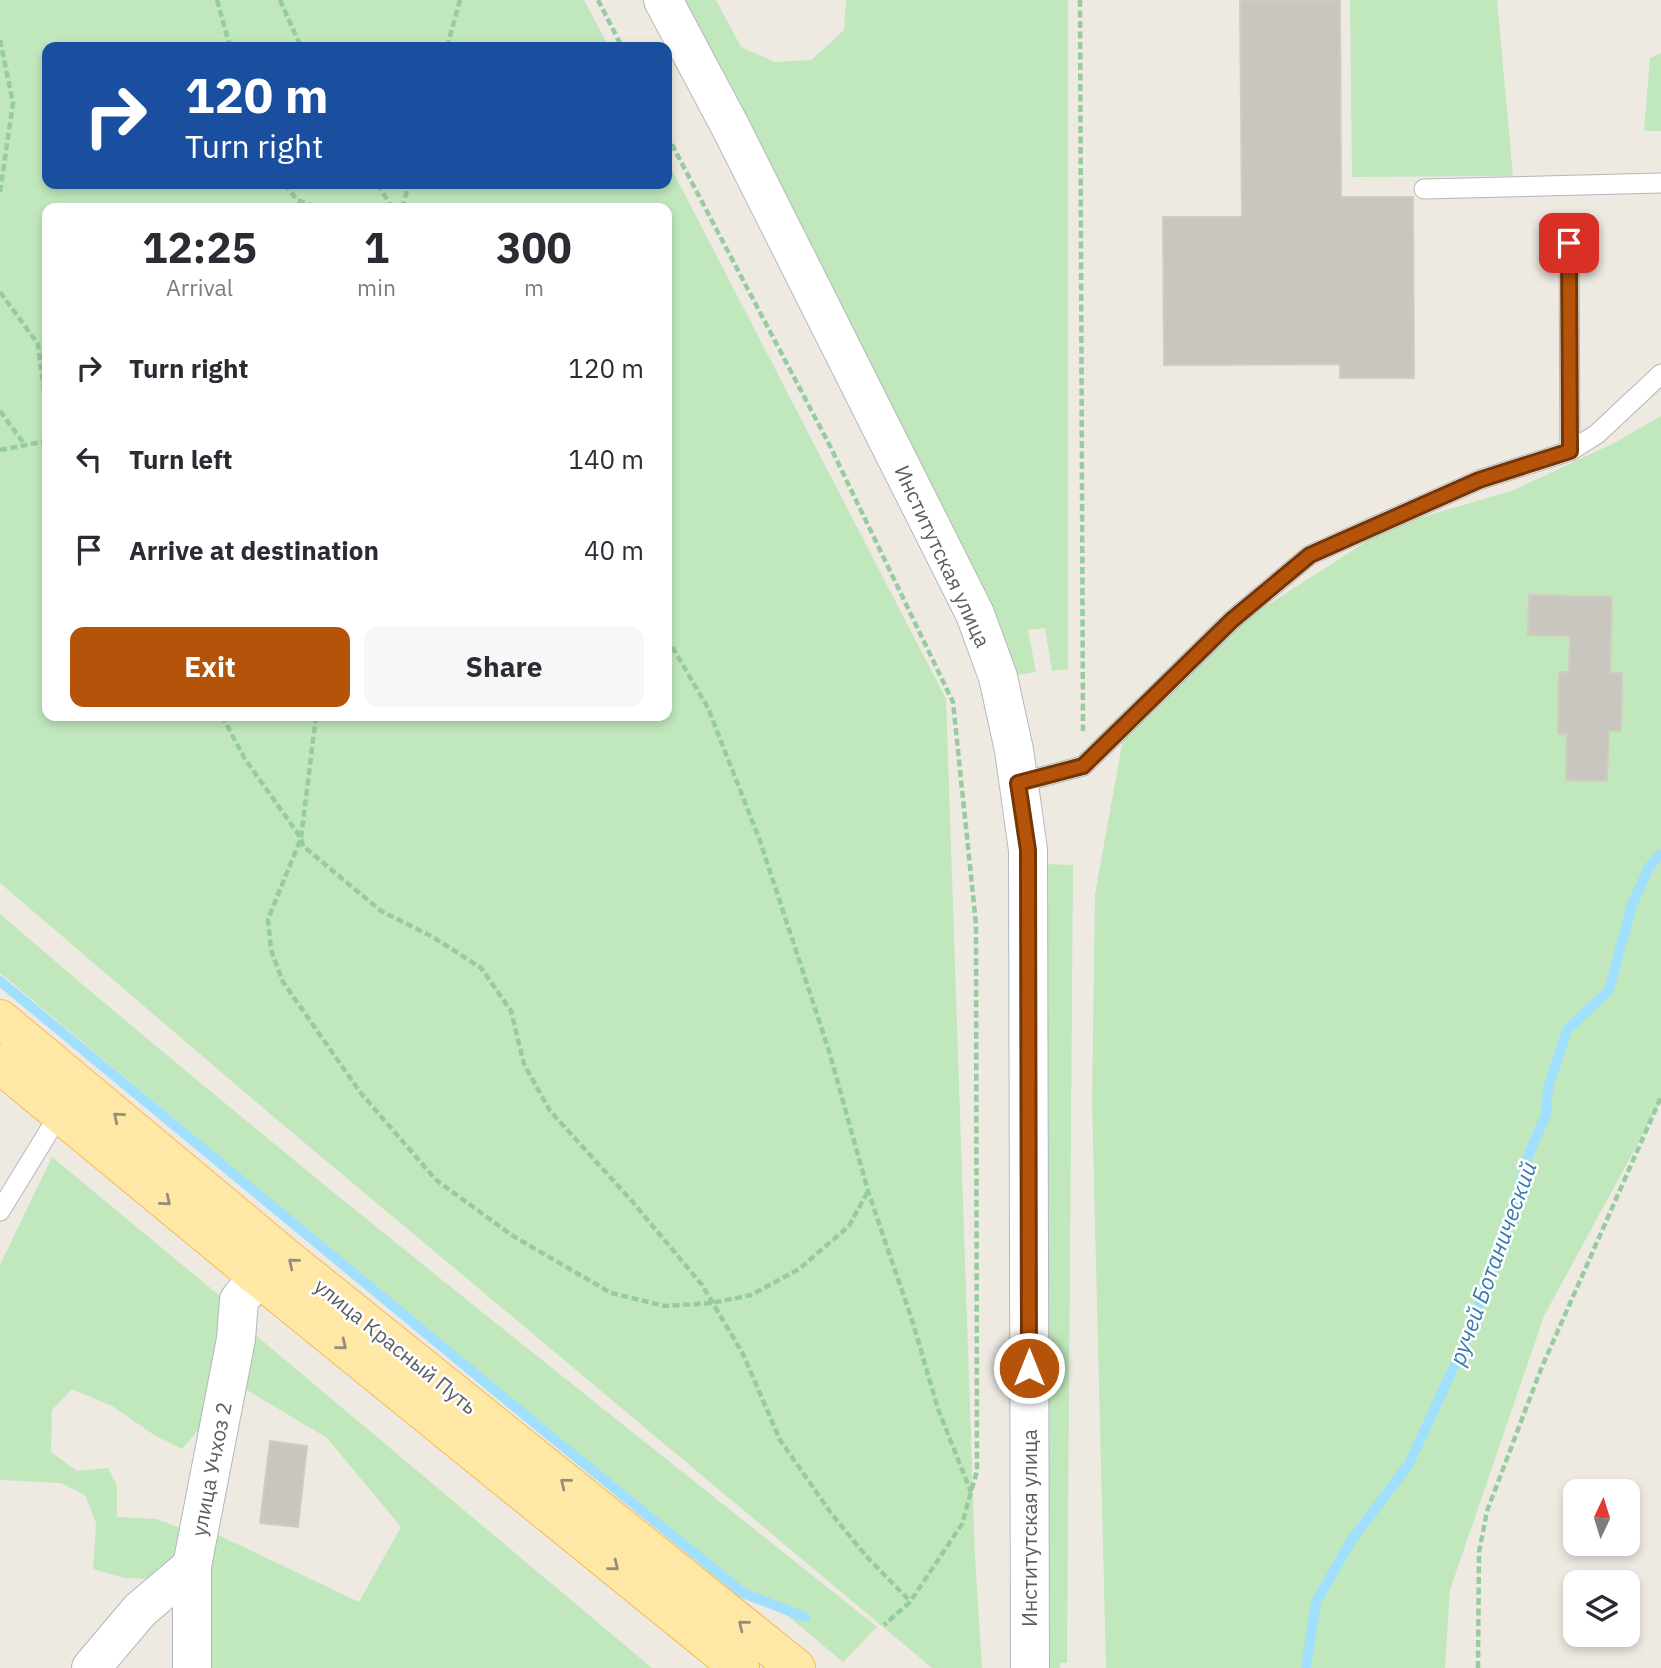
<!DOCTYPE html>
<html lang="en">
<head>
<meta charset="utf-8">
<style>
  :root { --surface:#fff; --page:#f7f7f7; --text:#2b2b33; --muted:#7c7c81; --accent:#b45309 }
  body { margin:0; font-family:"IBM Plex Sans",sans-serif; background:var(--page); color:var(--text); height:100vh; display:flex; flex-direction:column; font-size:26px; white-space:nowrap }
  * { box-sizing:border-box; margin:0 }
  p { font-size:23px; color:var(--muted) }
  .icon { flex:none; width:38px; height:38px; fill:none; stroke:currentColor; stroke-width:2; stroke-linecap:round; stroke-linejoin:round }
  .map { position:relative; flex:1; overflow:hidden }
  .details { position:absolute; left:42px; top:203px; width:630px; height:518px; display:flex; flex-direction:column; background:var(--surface); border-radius:14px; box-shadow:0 4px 10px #0003 }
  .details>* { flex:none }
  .top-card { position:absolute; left:42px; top:42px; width:630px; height:147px; border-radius:14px; box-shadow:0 4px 10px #0003; background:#1a4fa0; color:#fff; overflow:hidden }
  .needle { width:46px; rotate:4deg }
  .buttons { position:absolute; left:1563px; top:1479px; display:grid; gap:14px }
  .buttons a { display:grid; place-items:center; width:77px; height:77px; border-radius:14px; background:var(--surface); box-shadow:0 4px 10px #0003; font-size:35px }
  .pin { position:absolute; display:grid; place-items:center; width:60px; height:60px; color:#fff; margin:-30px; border-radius:14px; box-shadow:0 4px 10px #0006 }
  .me { position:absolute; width:77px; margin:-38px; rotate:0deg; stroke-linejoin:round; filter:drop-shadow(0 0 5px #0008) }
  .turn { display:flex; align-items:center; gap:24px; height:147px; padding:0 28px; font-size:32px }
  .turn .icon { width:91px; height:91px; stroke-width:2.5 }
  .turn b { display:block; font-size:49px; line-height:60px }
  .eta { display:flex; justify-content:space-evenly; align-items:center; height:119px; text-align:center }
  .eta b { font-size:42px; font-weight:700; line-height:49px }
  .action { display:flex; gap:14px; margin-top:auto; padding:14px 28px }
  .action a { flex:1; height:80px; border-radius:14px; background:var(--accent); color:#fff; font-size:28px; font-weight:700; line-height:80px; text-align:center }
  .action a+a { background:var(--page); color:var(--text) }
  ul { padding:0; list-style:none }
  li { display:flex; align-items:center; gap:21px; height:91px; padding:0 28px }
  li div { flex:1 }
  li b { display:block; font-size:26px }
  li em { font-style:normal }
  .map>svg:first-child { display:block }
  .green { fill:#c1e7bd; fill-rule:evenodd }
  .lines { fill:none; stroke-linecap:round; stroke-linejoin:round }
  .stream { stroke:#a1dfff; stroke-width:10 }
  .building { fill:#c9c5bf; stroke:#d3cbc0; stroke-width:2 }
  .lane-casing { stroke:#b3b6ba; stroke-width:21 }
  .street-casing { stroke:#b3b6ba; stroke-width:40 }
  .secondary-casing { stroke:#b4b8bd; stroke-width:40 }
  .primary-casing { stroke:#f8b951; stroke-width:40 }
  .path { stroke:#97cba1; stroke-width:4.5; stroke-dasharray:7 3.5; stroke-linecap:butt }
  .lane { stroke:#fff; stroke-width:19 }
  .street { stroke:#fff; stroke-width:38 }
  .secondary { stroke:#fff; stroke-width:38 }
  .primary { stroke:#ffe8a6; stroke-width:38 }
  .oneway { stroke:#948f7b }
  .route-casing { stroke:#753606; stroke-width:18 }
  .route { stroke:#b45309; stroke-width:12 }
  .labels { text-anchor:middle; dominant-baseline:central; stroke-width:5; stroke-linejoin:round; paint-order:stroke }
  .street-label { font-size:21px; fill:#5a5f64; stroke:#fff }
  .water-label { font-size:23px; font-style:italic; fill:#377cad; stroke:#fff }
</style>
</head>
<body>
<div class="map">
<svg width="1661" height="1668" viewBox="0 0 1661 1668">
  <rect width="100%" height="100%" fill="#eeeae2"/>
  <!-- green -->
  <g class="green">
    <path d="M 0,0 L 584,0 L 609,47 L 47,47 L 47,184 L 667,184 L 667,160 L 946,699 L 975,1557 L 982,1668 L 932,1668 L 275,1118 L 0,883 ZM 47,208 L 667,208 L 667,716 L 47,716 Z"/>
    <path d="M 680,0 L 716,0 L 741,47 L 775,62 L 811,60 L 844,30 L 846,0 L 1068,0 L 1068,669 L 1052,671 L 1045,628 L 1028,630 L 1036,672 L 1018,675 Z"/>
    <path d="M 1350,0 L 1497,0 L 1513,176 L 1352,177 Z"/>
    <path d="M 1661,53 L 1661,131 L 1644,131 L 1650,58 Z"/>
    <path d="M 1661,416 L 1661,1101 L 1544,1316 L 1450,1590 L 1445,1668 L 1106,1668 L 1092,1103 L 1095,894 L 1123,739 L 1241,622 L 1389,527 L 1514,490 L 1616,442 Z"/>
    <path d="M 1044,864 L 1073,865 L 1067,1663 L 1060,1663 L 1060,1668 L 1044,1668 Z"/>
    <path d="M 0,914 C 286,1160 583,1392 877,1627 L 843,1662 L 776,1606 L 737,1589 L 0,973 Z"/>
    <path d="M 52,1157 L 232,1306 L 199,1429 L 182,1449 L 154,1435 L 114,1407 L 72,1389 L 52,1410 L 51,1452 L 77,1471 L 108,1468 L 117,1486 L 117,1517 L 157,1519 L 185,1530 L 179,1580 L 124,1578 L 93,1569 L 96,1523 L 85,1495 L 61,1483 L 0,1480 L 0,1265 Z"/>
    <path d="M 253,1333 L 652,1668 L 202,1668 L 214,1533 L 359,1602 L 401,1527 L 327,1438 L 242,1387 Z"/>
  </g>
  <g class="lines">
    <!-- stream -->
    <g class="stream">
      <path d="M 0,981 L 549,1435 L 743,1593 L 805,1617"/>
      <path d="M 1306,1668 L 1316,1602 L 1351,1541 L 1409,1464 L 1468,1336 L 1508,1225 L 1527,1159 L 1546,1114 L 1548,1087 L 1567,1030 L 1609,990 L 1632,905 L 1649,867 L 1661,854"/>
    </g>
  </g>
  <!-- building -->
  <g class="building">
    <path d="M 1240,0 L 1340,0 L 1341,197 L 1413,197 L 1414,378 L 1340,378 L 1340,364 L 1164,365 L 1163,217 L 1242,217 Z"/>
    <path d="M 1529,595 L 1612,597 L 1610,673 L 1622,673 L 1621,731 L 1609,731 L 1607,781 L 1566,780 L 1567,734 L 1558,734 L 1559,672 L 1569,672 L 1570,636 L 1528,635 Z"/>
    <path d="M 270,1441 L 307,1446 L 298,1527 L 260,1523 Z"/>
  </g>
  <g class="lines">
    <defs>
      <g id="lane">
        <path d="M 1424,189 L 1661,183"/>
        <path d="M 1569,243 L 1570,451"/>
        <path d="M 1018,783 L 1083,766 L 1232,620 L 1310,555 L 1479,480 L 1570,451 L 1597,434 L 1661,374"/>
        <path d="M 0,1211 L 60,1113"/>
      </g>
      <g id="street">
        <path d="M 91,1668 L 140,1610 L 192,1566"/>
        <path d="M 192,1668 L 192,1566 L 236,1339 L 239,1300 L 258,1277"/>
      </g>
      <path id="secondary" d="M 663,0 L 730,126 L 975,614 L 998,677 L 1014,750 L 1028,850 L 1030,1668"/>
      <g id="primary">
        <path d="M 0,1019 L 285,1257 L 796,1668"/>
        <path d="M 0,1064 L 258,1277 L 740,1668"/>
      </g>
    </defs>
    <!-- lane casing -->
    <use href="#lane" class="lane-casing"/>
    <!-- street casing -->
    <use href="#street" class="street-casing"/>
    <!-- secondary casing -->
    <use href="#secondary" class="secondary-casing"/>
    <!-- primary casing -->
    <use href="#primary" class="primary-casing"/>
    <!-- path -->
    <g class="path">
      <path d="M 217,0 L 230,47"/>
      <path d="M 280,0 L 301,47"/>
      <path d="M 598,0 L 622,47"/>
      <path d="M 1080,0 L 1083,731"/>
      <path d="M 0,40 L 13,103 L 0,192"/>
      <path d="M 447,47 L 460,0"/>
      <path d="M 667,135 L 830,446 L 953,702 L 976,924 L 977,1471 L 962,1524 L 910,1602 L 884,1625"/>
      <path d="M 285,184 L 297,200 L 320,208"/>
      <path d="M 378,184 L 392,208"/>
      <path d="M 402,208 L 409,184"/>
      <path d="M 0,292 L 38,344 L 47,414"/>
      <path d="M 0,411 L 25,445"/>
      <path d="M 0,450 L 47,441"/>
      <path d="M 667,638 L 708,708 L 760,841 L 829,1051 L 868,1191 L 913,1323 L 938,1409 L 971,1492"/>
      <path d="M 222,716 L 245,759 L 301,838 L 303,846 L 381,911 L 433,937 L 481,968 L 511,1011 L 524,1064 L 550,1111 L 631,1200 L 702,1285 L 743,1354 L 780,1440 L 831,1513 L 865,1555 L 910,1601"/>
      <path d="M 316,716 L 301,838 L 268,919 L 271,950 L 283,982 L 360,1092 L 436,1180 L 513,1236 L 611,1293 L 665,1306 L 712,1303 L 751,1295 L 799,1269 L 849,1226 L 868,1191"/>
      <path d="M 1478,1668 L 1479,1552 L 1487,1511 L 1541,1369 L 1661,1097"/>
    </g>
    <!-- lane -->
    <use href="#lane" class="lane"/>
    <!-- street -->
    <use href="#street" class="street"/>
    <!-- secondary -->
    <use href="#secondary" class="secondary"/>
    <!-- primary -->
    <use href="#primary" class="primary"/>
  </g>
  <!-- one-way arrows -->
  <defs><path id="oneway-chevron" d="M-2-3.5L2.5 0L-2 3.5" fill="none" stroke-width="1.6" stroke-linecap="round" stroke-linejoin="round" transform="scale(1.75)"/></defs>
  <g class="oneway">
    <use href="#oneway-chevron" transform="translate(118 1117) rotate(-140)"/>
    <use href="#oneway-chevron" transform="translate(166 1201) rotate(40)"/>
    <use href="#oneway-chevron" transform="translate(293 1263) rotate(-141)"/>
    <use href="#oneway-chevron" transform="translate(342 1345) rotate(39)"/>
    <use href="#oneway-chevron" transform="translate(565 1483) rotate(-141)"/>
    <use href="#oneway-chevron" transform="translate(614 1566) rotate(39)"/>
    <use href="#oneway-chevron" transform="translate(743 1625) rotate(-141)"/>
  </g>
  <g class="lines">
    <defs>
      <path id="route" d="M 1029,1368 L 1028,850 L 1018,783 L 1083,766 L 1232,620 L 1310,555 L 1479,480 L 1570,451 L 1569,243"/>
    </defs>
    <!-- route casing -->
    <use href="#route" class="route-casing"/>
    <!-- route -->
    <use href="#route" class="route"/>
  </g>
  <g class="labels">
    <!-- street labels -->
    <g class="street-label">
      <text transform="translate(943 556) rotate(65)">Институтская улица</text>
      <text transform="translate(396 1346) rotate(39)">улица Красный Путь</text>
      <text transform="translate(211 1469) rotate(-79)">улица Учхоз 2</text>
      <text transform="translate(1029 1528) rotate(-90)">Институтская улица</text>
    </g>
    <!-- water labels -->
    <g class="water-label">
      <text transform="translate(1492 1263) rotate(-70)">ручей Ботанический</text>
    </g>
  </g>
</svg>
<div class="buttons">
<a><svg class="needle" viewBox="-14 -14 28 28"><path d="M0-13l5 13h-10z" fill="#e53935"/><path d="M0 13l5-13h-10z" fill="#7c7c81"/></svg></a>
<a><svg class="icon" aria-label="layers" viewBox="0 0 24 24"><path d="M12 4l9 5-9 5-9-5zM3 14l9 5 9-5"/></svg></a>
</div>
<div class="pin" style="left:1569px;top:243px;background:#d93025"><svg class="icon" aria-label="arrive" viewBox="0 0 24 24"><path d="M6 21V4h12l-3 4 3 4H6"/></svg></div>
<svg class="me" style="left:1029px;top:1368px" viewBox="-20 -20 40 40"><circle r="17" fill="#b45309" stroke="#fff" stroke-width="3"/><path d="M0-11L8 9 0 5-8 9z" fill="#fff"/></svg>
<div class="top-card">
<div class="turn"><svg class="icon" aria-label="right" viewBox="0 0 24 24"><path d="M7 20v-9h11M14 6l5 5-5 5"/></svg><div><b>120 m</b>Turn right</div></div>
</div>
<section class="details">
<div class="eta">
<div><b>12:25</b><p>Arrival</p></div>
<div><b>1</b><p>min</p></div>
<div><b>300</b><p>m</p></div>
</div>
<ul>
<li><svg class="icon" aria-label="right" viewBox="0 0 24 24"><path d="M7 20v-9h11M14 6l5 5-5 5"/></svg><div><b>Turn right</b></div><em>120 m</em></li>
<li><svg class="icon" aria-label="left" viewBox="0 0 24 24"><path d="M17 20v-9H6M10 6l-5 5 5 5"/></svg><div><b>Turn left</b></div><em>140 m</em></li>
<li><svg class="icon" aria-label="arrive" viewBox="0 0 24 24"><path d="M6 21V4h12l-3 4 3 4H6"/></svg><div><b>Arrive at destination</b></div><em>40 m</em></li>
</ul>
<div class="action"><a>Exit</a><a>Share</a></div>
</section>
</div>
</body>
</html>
